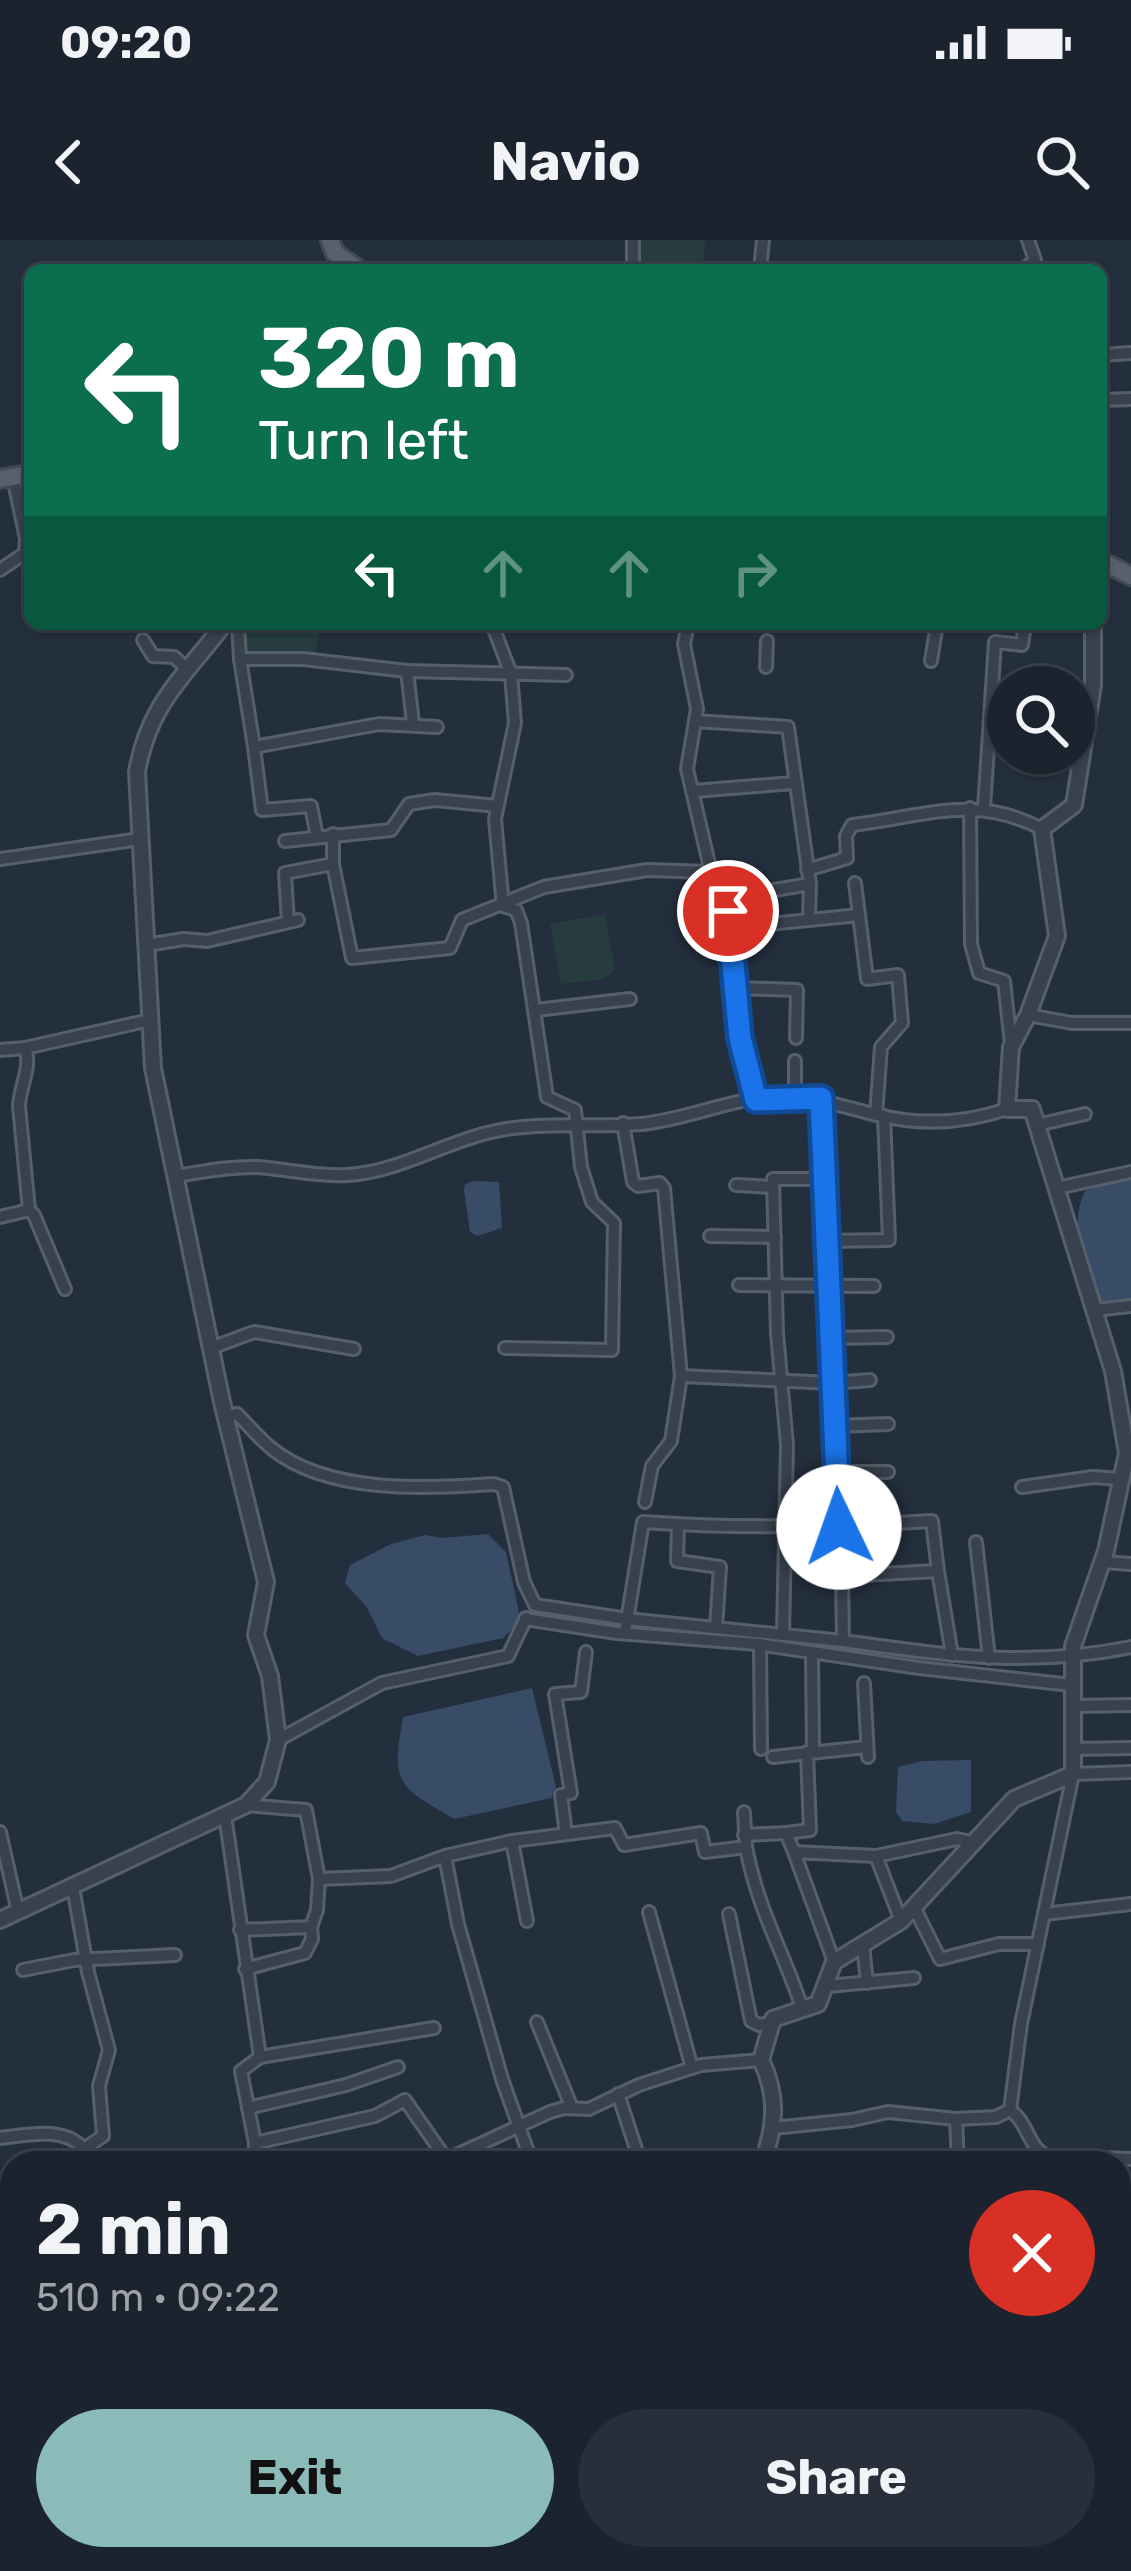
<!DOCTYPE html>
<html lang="en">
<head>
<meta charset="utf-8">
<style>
  :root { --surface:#1b232e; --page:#282f3a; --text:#f1f3f6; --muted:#a0a4aa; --line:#39404a; --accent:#8bbbb9 }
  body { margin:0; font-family:Rubik,sans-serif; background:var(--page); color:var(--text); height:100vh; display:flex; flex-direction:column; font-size:45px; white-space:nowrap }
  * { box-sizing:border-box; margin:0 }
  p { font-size:39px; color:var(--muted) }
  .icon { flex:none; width:66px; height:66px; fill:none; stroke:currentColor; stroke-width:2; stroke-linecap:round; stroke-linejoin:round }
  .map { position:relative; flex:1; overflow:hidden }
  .panel { position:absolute; left:0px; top:1911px; width:1131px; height:420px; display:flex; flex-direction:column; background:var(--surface); border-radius:36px 36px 0 0; box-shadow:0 3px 9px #0004,0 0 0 3px var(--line) }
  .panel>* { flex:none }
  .guide { position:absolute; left:24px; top:24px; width:1083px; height:366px; border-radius:18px; box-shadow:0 3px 9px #0004,0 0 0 3px var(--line); background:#0b6e4f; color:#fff; overflow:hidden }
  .buttons { position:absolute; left:987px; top:426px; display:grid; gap:24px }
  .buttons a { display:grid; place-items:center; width:108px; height:108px; border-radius:50%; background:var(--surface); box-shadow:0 3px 9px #0004,0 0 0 3px var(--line); font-size:60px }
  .pin { position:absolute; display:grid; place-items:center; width:102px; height:102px; color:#fff; margin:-51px; border:6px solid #fff; border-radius:50%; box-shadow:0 3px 12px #0007 }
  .me { position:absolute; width:132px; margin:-66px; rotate:357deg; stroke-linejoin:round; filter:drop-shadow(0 0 9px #0008) }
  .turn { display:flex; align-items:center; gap:42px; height:252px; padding:0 36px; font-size:54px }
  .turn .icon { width:156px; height:156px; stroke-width:2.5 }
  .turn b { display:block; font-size:84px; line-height:102px }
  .lanes { display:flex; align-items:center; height:114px; padding:0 36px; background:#0003; justify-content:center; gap:60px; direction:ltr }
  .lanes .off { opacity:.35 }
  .round { display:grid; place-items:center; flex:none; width:126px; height:126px; border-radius:63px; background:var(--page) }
  .summary { display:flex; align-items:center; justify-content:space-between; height:204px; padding:0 36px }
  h1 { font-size:72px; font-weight:700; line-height:90px }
  .button { display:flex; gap:24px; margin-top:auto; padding:24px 36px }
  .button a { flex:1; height:138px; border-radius:72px; background:var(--accent); color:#111; font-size:48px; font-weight:700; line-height:138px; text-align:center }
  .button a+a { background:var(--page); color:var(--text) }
  .status { display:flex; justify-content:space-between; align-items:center; height:84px; padding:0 60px; background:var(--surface); direction:ltr }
  .status svg { height:33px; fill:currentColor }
  header { display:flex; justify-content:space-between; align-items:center; height:156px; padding:0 36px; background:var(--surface); font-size:54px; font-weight:700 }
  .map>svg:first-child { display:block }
  .green { fill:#263c3f }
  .water { fill:#394c67 }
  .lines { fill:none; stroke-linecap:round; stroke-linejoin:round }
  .minor-casing { stroke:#565f6c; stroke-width:16 }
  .tertiary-casing { stroke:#565f6c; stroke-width:20 }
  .primary-casing { stroke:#414a57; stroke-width:22 }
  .minor { stroke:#38414e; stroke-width:10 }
  .tertiary { stroke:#38414e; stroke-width:14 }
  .primary { stroke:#56606e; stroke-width:16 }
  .route-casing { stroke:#114b97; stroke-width:30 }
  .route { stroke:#1a73e8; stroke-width:21 }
</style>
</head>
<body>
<div class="status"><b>09:20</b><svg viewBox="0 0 49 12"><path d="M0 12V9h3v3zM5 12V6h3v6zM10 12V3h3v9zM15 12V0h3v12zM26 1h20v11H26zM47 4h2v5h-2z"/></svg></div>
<header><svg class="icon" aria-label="back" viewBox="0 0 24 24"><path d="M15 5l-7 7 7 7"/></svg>Navio<svg class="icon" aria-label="search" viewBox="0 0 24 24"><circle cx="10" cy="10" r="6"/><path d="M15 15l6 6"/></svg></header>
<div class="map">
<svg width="1131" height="2331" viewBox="0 0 1131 2331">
  <rect width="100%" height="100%" fill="#242f3e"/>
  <!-- green -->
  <g class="green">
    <path d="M 638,0 L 705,0 L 703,30 L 637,30 Z"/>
    <path d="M 245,384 L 320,384 L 316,417 L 241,414 Z"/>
    <path d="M 605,674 L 615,729 L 604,739 L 561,744 L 550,684 Z"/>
  </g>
  <!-- water -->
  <g class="water">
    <path d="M 1131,937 L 1131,1060 L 1096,1061 C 1082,1030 1069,983 1085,951 Z"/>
    <path d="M 474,941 L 499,942 L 502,988 L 477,996 L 470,992 L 464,950 L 465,944 Z"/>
    <path d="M 488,1294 L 506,1312 L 519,1372 L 514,1387 L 503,1398 L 418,1416 L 382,1398 L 366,1366 L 345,1343 L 350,1325 L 391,1304 L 425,1295 L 442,1298 Z"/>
    <path d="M 532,1448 L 556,1547 L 551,1558 L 454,1579 C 397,1545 391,1545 403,1477 Z"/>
    <path d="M 971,1520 L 971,1572 L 934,1584 L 902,1581 L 896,1572 L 898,1527 L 922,1521 Z"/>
  </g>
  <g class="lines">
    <defs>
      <g id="minor">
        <path d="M 633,30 L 633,0"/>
        <path d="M 760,30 L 763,0"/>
        <path d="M 1023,30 L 1035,20 L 1028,0"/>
        <path d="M 1101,115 L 1131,113"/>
        <path d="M 1101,160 L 1131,159"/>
        <path d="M 0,330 L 25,313 L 26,299 L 13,237"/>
        <path d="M 238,384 L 240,419"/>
        <path d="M 492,384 L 511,434 L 515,483 L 495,579 L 503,666 L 516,670 L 521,683 L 547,857 L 575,870 L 581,927 L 592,962 L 614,983 L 612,1110 L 505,1108"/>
        <path d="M 688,384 L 684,404 L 697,469 L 687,529 L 711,632 L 728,653 L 740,798 L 756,860"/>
        <path d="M 143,400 L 153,416 L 174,417 L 187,429"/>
        <path d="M 931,421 L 937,384"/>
        <path d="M 766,427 L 767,401"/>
        <path d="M 407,431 L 413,483"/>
        <path d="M 695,481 L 788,487 L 810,644 L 809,677"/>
        <path d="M 437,487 L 379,484 L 254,507 L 240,419 L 303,419 L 407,431 L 566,435"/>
        <path d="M 254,507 L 262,570 L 311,566 L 317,597"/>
        <path d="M 693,551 L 794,543"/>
        <path d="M 970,568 L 971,704 L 979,733 L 1004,741 L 1011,804"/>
        <path d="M 984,568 L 995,402 L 1022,405 L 1025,384"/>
        <path d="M 333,594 L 333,624 L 352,718 L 450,708 L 462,680 L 544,647 L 647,630 L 711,632"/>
        <path d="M 285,601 L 391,590 L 409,564 L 435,560 L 497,566"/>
        <path d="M 0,619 L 140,599"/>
        <path d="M 807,630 L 847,618 L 846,596 L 852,585 C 923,577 974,553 1042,589"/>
        <path d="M 855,643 L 859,675"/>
        <path d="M 728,658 L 810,644"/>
        <path d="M 288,682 L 285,633 L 333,624"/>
        <path d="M 730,688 L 859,675 L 867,739 L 898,735 L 902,783 L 881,807 L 876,875"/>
        <path d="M 146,705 L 184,699 L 207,701 L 298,680"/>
        <path d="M 736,748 L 797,750 L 796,798"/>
        <path d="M 536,770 L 630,759"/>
        <path d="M 1028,775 L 1072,783 L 1131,783"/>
        <path d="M 25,808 C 32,828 20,845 19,866 L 29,970"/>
        <path d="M 0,810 L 25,808 L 150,780"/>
        <path d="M 795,821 L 795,858"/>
        <path d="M 623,883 L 633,942 L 638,946 L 660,943 L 664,948 L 681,1136 L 671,1201 L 652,1226 L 645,1262"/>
        <path d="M 1037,885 L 1085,874"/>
        <path d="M 175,936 C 202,932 230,926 257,927 C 287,929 317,937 348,935 C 396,932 440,905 487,893 C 537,880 591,888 641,884 C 684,880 725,861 766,857 C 804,853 837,865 873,874 C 920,886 963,884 1007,869"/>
        <path d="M 736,945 L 773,947"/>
        <path d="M 1057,948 L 1131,932"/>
        <path d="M 0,977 L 29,970 L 34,975 L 65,1049"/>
        <path d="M 710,996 L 775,997"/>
        <path d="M 826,1001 L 889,1000 L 884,876"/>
        <path d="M 739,1045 L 874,1046"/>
        <path d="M 1095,1070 L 1131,1066"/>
        <path d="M 832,1098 L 887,1097"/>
        <path d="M 211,1108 L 254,1092 L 354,1109"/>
        <path d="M 681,1136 L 833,1143 L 870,1140"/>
        <path d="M 225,1177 L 237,1174 C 248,1185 259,1198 271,1208 C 327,1254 426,1249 494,1244 L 503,1247 L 524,1342 L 535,1365 L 627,1379 L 843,1401"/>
        <path d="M 834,1186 L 888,1184"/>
        <path d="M 836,1232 L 888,1232"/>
        <path d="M 1022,1247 L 1093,1237 L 1121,1239"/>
        <path d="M 678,1285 L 677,1321 L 720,1327 L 716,1388"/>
        <path d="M 976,1302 L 989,1418"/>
        <path d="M 1103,1322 L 1131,1324"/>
        <path d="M 938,1331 L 952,1415"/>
        <path d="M 842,1336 L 843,1401 C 945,1415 1028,1428 1131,1407"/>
        <path d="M 525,1379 L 617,1393 L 758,1404 L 919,1428 L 1071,1445"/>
        <path d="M 625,1393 L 643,1282 C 739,1289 835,1287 932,1281 L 938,1331 L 842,1336 C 833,1177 832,1017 821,858"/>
        <path d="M 783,1395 L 787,1205 L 777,1093 L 773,939 L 826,939"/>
        <path d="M 760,1404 L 761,1509"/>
        <path d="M 812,1413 L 813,1511"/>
        <path d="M 864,1443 L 868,1517"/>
        <path d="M 1072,1466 L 1131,1465"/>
        <path d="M 278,1500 L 382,1443 L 508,1416 L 526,1378"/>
        <path d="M 1073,1509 L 1131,1508"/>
        <path d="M 773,1517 L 866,1507"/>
        <path d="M 225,1575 L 260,1817"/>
        <path d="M 0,1592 L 18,1672"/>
        <path d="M 566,1594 L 561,1555 L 571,1553 L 555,1454 L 581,1452 L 586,1412"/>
        <path d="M 744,1595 L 786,1593"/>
        <path d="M 512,1601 L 527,1681"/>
        <path d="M 746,1607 C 758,1671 783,1710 802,1768"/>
        <path d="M 794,1612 L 786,1593 L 810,1590 L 807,1512"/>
        <path d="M 445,1616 L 458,1684 L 502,1839 L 532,1923"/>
        <path d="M 876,1616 L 901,1681"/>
        <path d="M 319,1639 L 391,1636 L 445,1616 L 512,1601 L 615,1588 L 624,1605 L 701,1593 L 705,1612 L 746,1607 L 744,1572"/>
        <path d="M 73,1647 L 88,1732 L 109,1810 L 99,1846 L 103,1896 L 78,1913 L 81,1923"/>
        <path d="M 914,1667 L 940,1719 L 999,1704 L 1038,1704"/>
        <path d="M 649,1672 L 692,1828"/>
        <path d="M 729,1674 L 751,1781 L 759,1785 L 771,1783"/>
        <path d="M 1044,1674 L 1131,1664"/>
        <path d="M 240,1690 L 311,1687 L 317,1670 L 319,1639 L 306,1570 L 246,1565"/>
        <path d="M 863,1704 L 867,1743"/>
        <path d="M 834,1722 L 794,1612 L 876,1616 L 957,1599 L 971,1602"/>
        <path d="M 245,1729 L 305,1713 L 312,1699 L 311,1687"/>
        <path d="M 23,1730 L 74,1720 L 175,1715"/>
        <path d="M 828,1746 L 914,1738"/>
        <path d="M 537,1782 L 572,1868"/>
        <path d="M 618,1854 L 636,1909 L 631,1923"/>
        <path d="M 248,1868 L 346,1845 L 398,1827"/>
        <path d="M 1010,1870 C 1028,1882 1028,1908 1047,1916 L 1131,1919"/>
        <path d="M 773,1888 L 852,1880 L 888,1872 L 956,1879"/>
        <path d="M 0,1898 C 27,1895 63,1886 83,1908"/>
        <path d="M 255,1903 L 375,1876 L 405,1860 L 449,1923"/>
        <path d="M 254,1923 L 255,1903 L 241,1831 L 260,1817 L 434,1788"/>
        <path d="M 439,1923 L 550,1872 L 564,1868 L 589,1869 L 639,1845 L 701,1825 L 761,1820"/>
        <path d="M 958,1923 L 956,1879 L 996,1877 L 1010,1870 L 1021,1784 L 1073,1534 L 1131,1532"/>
        <path d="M 0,2027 L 12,2022"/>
        <path d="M 1131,2157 L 1122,2169 L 1131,2229"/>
        <path d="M 1119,2279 L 1131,2278"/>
        <path d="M 255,2319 L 257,2331"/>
        <path d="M 932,2319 L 936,2331"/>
        <path d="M 989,2319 L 989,2331"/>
        <path d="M 355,2331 L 430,2319"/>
        <path d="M 560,2331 L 575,2319"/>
        <path d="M 688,2331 L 688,2319"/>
        <path d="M 1095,2331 L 1096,2319"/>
      </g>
      <g id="tertiary">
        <path d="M 0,1680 L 246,1565 L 267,1542 L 278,1500 L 270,1436 L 256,1395 L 266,1342 L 222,1162 L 153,828 L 137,532 C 149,463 184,437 224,384"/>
        <path d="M 762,1923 C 776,1887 778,1855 761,1820 L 773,1779 L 818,1764 L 834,1722 L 901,1681 L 1014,1559 L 1073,1534 L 1073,1406 L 1106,1311 L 1127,1213 L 1113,1131 L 1032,869 L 1007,869 L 1011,807 L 1028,775 L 1057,696 L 1042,589 L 1074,565 L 1093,445 L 1093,384"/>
        <path d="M 697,2319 L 741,2331"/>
      </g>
      <g id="primary">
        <path d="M 330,0 L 335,13 L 359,30"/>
        <path d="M 0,239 L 30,234"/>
        <path d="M 1101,321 L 1131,336"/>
      </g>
    </defs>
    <!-- minor casing -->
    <use href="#minor" class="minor-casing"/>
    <!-- tertiary casing -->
    <use href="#tertiary" class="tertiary-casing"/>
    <!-- primary casing -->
    <use href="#primary" class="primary-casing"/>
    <!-- minor -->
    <use href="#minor" class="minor"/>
    <!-- tertiary -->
    <use href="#tertiary" class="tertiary"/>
    <!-- primary -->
    <use href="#primary" class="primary"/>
  </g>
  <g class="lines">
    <defs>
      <path id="route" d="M 728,671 L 740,798 L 756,860 L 821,858 L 839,1287"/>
    </defs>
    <!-- route casing -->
    <use href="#route" class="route-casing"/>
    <!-- route -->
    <use href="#route" class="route"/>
  </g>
</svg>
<div class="buttons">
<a><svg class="icon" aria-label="search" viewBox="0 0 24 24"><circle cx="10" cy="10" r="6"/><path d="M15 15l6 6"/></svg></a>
</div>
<div class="pin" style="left:728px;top:671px;background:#d93025"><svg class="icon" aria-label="arrive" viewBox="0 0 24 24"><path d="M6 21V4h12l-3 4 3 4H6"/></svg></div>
<svg class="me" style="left:839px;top:1287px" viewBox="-20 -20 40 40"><circle r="19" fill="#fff"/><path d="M0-13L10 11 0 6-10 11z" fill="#1a73e8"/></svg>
<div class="guide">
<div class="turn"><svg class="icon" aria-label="left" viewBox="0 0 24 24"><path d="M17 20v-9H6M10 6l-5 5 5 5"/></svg><div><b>320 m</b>Turn left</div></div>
<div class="lanes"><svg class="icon" aria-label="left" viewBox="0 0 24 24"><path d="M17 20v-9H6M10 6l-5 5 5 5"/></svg><svg class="icon off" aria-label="ahead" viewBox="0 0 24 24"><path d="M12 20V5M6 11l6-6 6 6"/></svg><svg class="icon off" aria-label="ahead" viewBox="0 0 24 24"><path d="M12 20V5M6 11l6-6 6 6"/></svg><svg class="icon off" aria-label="right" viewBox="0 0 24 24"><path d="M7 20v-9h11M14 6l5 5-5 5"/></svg></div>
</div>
<section class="panel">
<div class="summary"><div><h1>2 min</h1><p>510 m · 09:22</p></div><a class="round" style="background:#d93025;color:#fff"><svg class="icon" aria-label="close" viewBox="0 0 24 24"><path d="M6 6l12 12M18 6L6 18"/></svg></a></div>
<div class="button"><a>Exit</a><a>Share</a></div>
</section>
</div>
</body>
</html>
